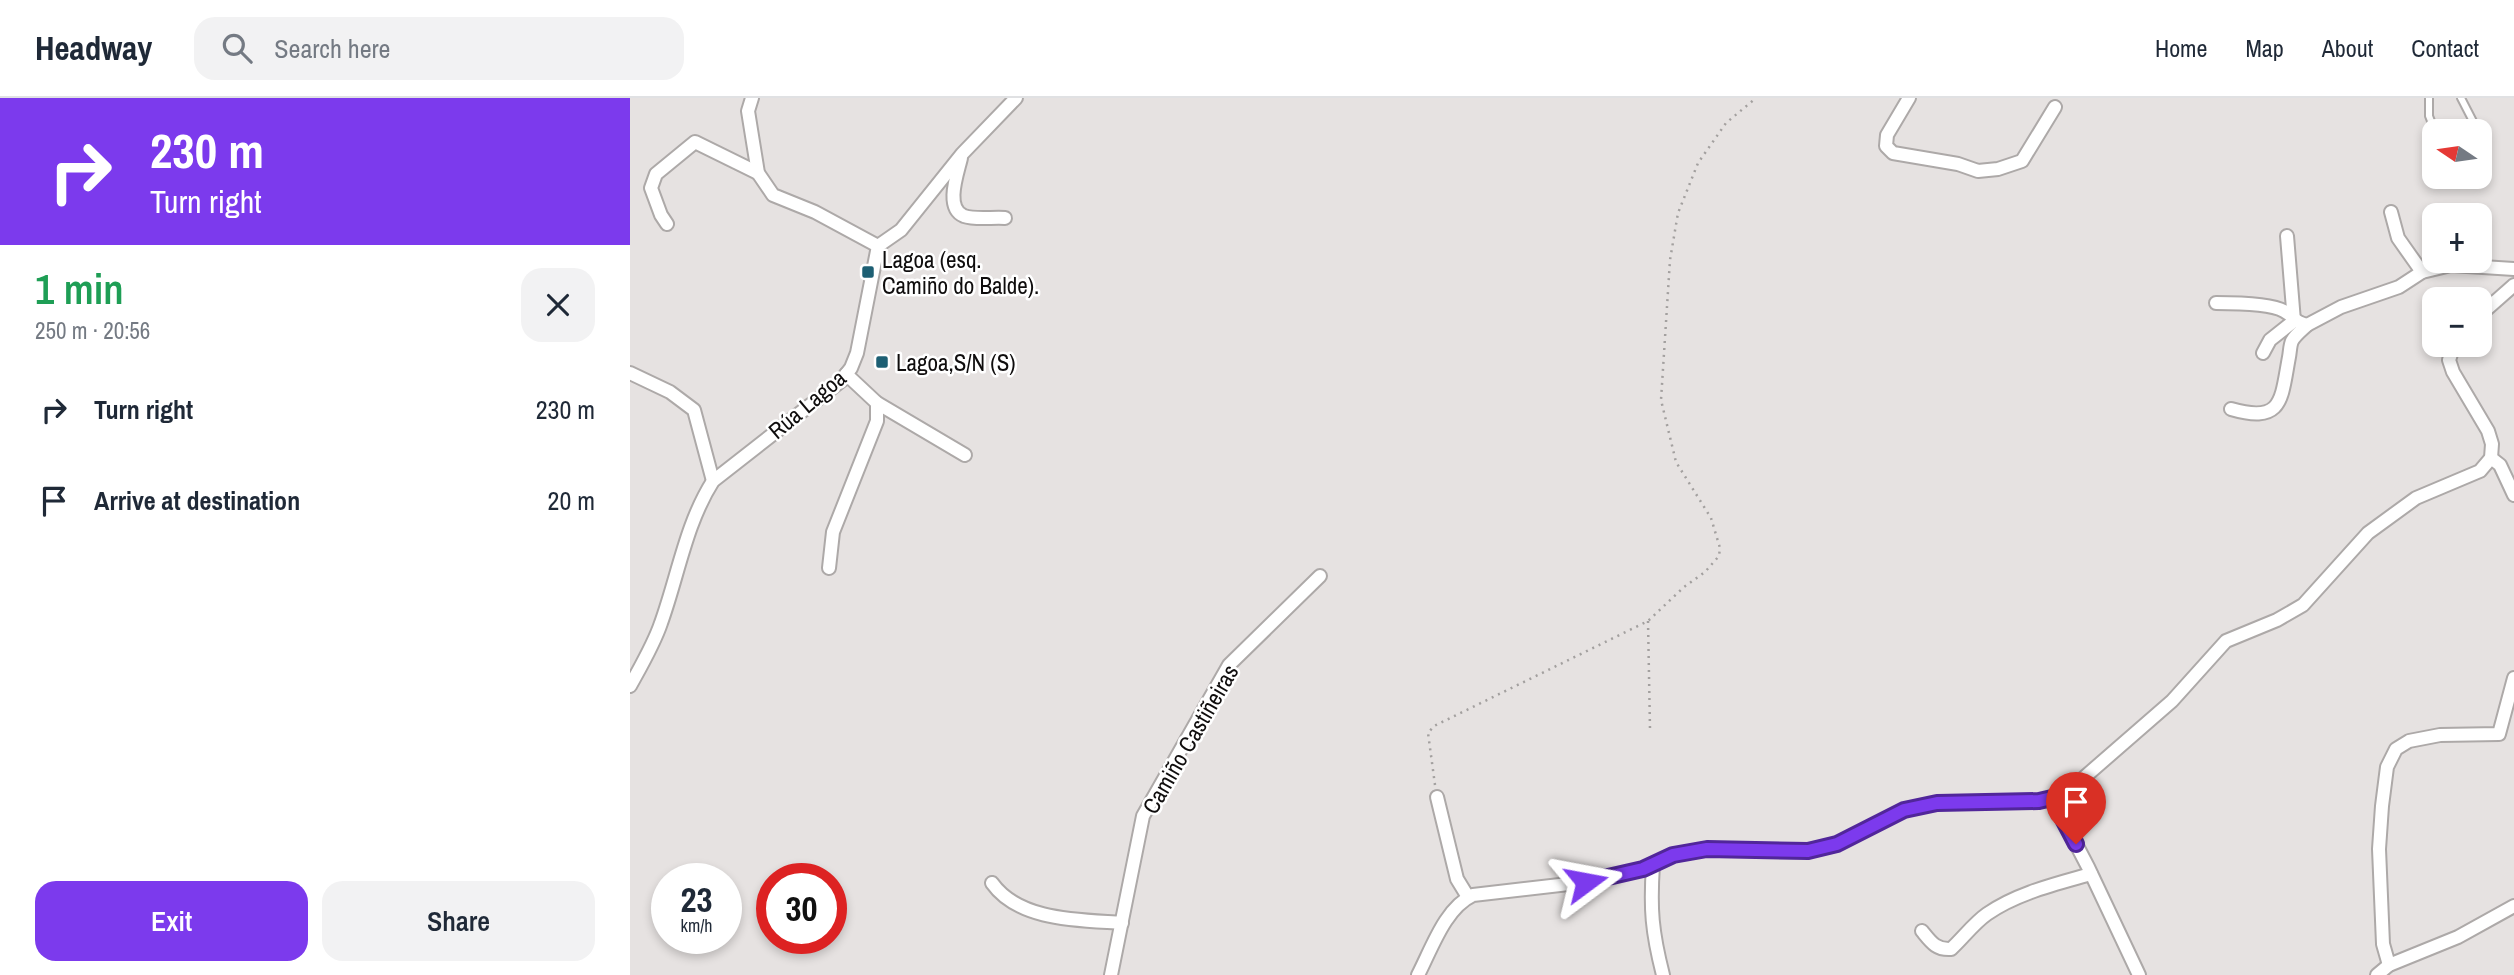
<!DOCTYPE html>
<html lang="en">
<head>
<meta charset="utf-8">
<style>
  :root { --surface:#fff; --page:#f2f2f3; --text:#1f2937; --muted:#747a83; --line:#e0e1e3; --accent:#7c3aed }
  body { margin:0; font-family:"Archivo Narrow",sans-serif; background:var(--page); color:var(--text); height:100vh; display:flex; flex-direction:column; font-size:26px; white-space:nowrap }
  * { box-sizing:border-box; margin:0 }
  p { font-size:23px; color:var(--muted) }
  .icon { flex:none; width:38px; height:38px; fill:none; stroke:currentColor; stroke-width:2; stroke-linecap:round; stroke-linejoin:round }
  .map { position:relative; flex:1; overflow:hidden }
  .panel { display:flex; flex-direction:column; background:var(--surface); width:630px }
  .panel>* { flex:none }
  .hud { background:#7c3aed; color:#fff; overflow:hidden }
  .needle { width:46px; rotate:283deg }
  .controls { position:absolute; left:1792px; top:21px; display:grid; gap:14px }
  .controls a { display:grid; place-items:center; width:70px; height:70px; border-radius:14px; background:var(--surface); box-shadow:0 4px 10px #0003; font-size:35px }
  .speed { position:absolute; left:21px; top:765px; display:flex; gap:14px; font-size:35px; font-weight:700; text-align:center }
  .speed>* { display:grid; place-content:center; width:91px; height:91px; border-radius:50%; background:var(--surface); box-shadow:0 4px 10px #0003; line-height:1 }
  .speed small { font-size:18px; font-weight:400 }
  .speed .limit { border:10px solid #d22; background:#fff; color:#111 }
  .pin { position:absolute; display:grid; place-items:center; width:60px; height:60px; color:#fff; margin:-72px -30px; border-radius:50% 50% 50% 0; rotate:-45deg; box-shadow:0 0 7px #0007 }
  .pin .icon { rotate:45deg }
  .me { position:absolute; width:77px; margin:-38px; rotate:77deg; stroke-linejoin:round; filter:drop-shadow(0 0 5px #0008) }
  .turn { display:flex; align-items:center; gap:24px; height:147px; padding:0 35px; font-size:32px }
  .turn .icon { width:91px; height:91px; stroke-width:2.5 }
  .turn b { display:block; font-size:49px; line-height:60px }
  .round { display:grid; place-items:center; flex:none; width:74px; height:74px; border-radius:21px; background:var(--page) }
  .headline { display:flex; align-items:center; justify-content:space-between; height:119px; padding:0 35px }
  h1 { font-size:42px; font-weight:600; line-height:52px; color:#1e9e55 }
  .cta { display:flex; gap:14px; margin-top:auto; padding:14px 35px }
  .cta a { flex:1; height:80px; border-radius:21px; background:var(--accent); color:#fff; font-size:28px; font-weight:600; line-height:80px; text-align:center }
  .cta a+a { background:var(--page); color:var(--text) }
  ul { padding:0; list-style:none }
  li { display:flex; align-items:center; gap:21px; height:91px; padding:0 35px }
  li div { flex:1 }
  li b { display:block; font-size:26px }
  li em { font-style:normal }
  header { display:flex; align-items:center; gap:42px; box-sizing:border-box; height:98px; padding:0 35px; background:var(--surface); border-bottom:2px solid var(--line) }
  header strong { font-size:33px }
  nav { display:flex; gap:38px; margin-inline-start:auto; font-size:24px }
  .search { width:490px; height:63px; background:var(--page); display:flex; align-items:center; gap:18px; box-sizing:border-box; padding:0 24px; border-radius:21px; color:var(--muted); font-size:26px }
  main { display:flex; flex:1; min-height:0 }
  .map>svg:first-child { display:block }
  .lines { fill:none; stroke-linecap:round; stroke-linejoin:round }
  .lane-casing { stroke:#ada9a8; stroke-width:10 }
  .street-casing { stroke:#ada9a8; stroke-width:16 }
  .path { stroke:#a3a09f; stroke-width:2.5; stroke-dasharray:2 5; stroke-linecap:butt }
  .lane { stroke:#fff; stroke-width:6 }
  .street { stroke:#fff; stroke-width:12 }
  .route-casing { stroke:#51269a; stroke-width:18 }
  .route { stroke:#7c3aed; stroke-width:12 }
  .poi-dot { fill:#1d5f73; stroke:#fff; stroke-width:2.5 }
  .labels { text-anchor:middle; dominant-baseline:central; stroke-width:5; stroke-linejoin:round; paint-order:stroke }
  .poi-label { font-size:23px; fill:#0f0d0d; stroke:#fff; text-anchor:start }
  .street-label { font-size:23px; fill:#0f0d0d; stroke:#fff }
</style>
</head>
<body>
<header>
<strong>Headway</strong>
<div class="search"><svg class="icon" aria-label="search" viewBox="0 0 24 24"><circle cx="10" cy="10" r="6"/><path d="M15 15l6 6"/></svg>Search here</div>
<nav><a>Home</a><a>Map</a><a>About</a><a>Contact</a></nav>
</header>
<main>
<section class="panel">
<div class="hud">
<div class="turn"><svg class="icon" aria-label="right" viewBox="0 0 24 24"><path d="M7 20v-9h11M14 6l5 5-5 5"/></svg><div><b>230 m</b>Turn right</div></div>
</div>
<div class="headline"><div><h1>1 min</h1><p>250 m · 20:56</p></div><a class="round"><svg class="icon" aria-label="close" viewBox="0 0 24 24"><path d="M6 6l12 12M18 6L6 18"/></svg></a></div>
<ul>
<li><svg class="icon" aria-label="right" viewBox="0 0 24 24"><path d="M7 20v-9h11M14 6l5 5-5 5"/></svg><div><b>Turn right</b></div><em>230 m</em></li>
<li><svg class="icon" aria-label="arrive" viewBox="0 0 24 24"><path d="M6 21V4h12l-3 4 3 4H6"/></svg><div><b>Arrive at destination</b></div><em>20 m</em></li>
</ul>
<div class="cta"><a>Exit</a><a>Share</a></div>
</section>
<div class="map">
<svg width="1884" height="877" viewBox="0 0 1884 877">
  <rect width="100%" height="100%" fill="#e6e2e1"/>
  <g class="lines">
    <defs>
      <g id="lane">
        <path d="M 1799,0 L 1799,18 L 1805,33"/>
        <path d="M 1831,0 L 1848,33"/>
        <path d="M 1850,36 L 1852,46 L 1850,48"/>
      </g>
      <g id="street">
        <path d="M 122,0 L 118,13 L 128,75 L 143,97 L 185,114 L 248,148"/>
        <path d="M 1279,0 L 1257,37 L 1256,48 L 1263,55 L 1328,66 L 1348,73 L 1368,71 L 1392,63 L 1425,9"/>
        <path d="M 331,60 C 328,74 314,110 334,118 C 345,122 363,119 375,120"/>
        <path d="M 1761,114 L 1768,140 L 1792,174"/>
        <path d="M 37,126 L 31,117 L 21,90 L 26,76 L 65,44 L 128,75"/>
        <path d="M 1586,205 C 1602,205 1640,205 1654,213 C 1665,219 1662,223 1677,227 L 1711,209 L 1769,189 L 1792,174 L 1821,167 L 1884,171"/>
        <path d="M 1850,217 L 1884,187"/>
        <path d="M 1633,255 L 1640,242 L 1664,223 L 1657,138"/>
        <path d="M 0,275 L 40,294 L 64,312 L 83,383"/>
        <path d="M 216,276 L 247,305 L 335,357"/>
        <path d="M 1601,311 C 1653,326 1651,302 1659,259 C 1660,254 1660,247 1662,243 C 1665,237 1673,231 1677,227"/>
        <path d="M 1861,360 L 1870,367 L 1884,397"/>
        <path d="M 199,470 L 203,434 L 247,323 L 247,305"/>
        <path d="M 0,588 C 11,568 24,546 31,525 C 48,478 56,425 83,383 L 211,283 L 221,270 L 227,255 L 248,148 L 271,132 L 332,56 L 386,0"/>
        <path d="M 807,699 L 827,781 L 838,799"/>
        <path d="M 1422,700 L 1458,769 L 1509,877"/>
        <path d="M 1023,767 C 1020,811 1022,834 1033,877"/>
        <path d="M 362,785 C 389,823 449,822 492,825"/>
        <path d="M 1292,833 C 1301,844 1306,852 1321,851 C 1333,840 1344,825 1357,816 C 1387,795 1426,786 1461,776"/>
        <path d="M 1759,867 L 1753,846 L 1749,751 L 1752,708 L 1757,669 L 1766,651 L 1779,643 L 1810,637 L 1869,636 L 1884,580"/>
        <path d="M 481,877 L 513,718 L 599,567 L 690,478"/>
        <path d="M 788,877 C 802,850 815,810 843,797 L 956,784 L 1013,771 L 1043,757 L 1077,751 L 1178,753 L 1207,746 L 1274,712 L 1307,705 L 1409,703 L 1434,697 L 1542,603 L 1596,543 L 1647,522 L 1673,507 L 1738,435 L 1786,400 L 1850,373 L 1861,360 L 1862,346 L 1858,333 L 1823,274 L 1819,262 L 1824,247"/>
        <path d="M 1747,877 L 1759,867 L 1828,839 L 1884,808"/>
      </g>
    </defs>
    <!-- lane casing -->
    <use href="#lane" class="lane-casing"/>
    <!-- street casing -->
    <use href="#street" class="street-casing"/>
    <!-- path -->
    <g class="path">
      <path d="M 1018,523 L 1020,631"/>
      <path d="M 805,687 L 798,635 L 804,628 L 1018,523 L 1054,489 L 1075,474 L 1089,458 L 1090,450 L 1081,420 L 1046,364 L 1031,302 L 1040,162 L 1048,115 L 1068,65 L 1096,25 L 1126,0"/>
    </g>
    <!-- lane -->
    <use href="#lane" class="lane"/>
    <!-- street -->
    <use href="#street" class="street"/>
  </g>
  <g class="lines">
    <defs>
      <path id="route" d="M 956,784 L 1013,771 L 1043,757 L 1077,751 L 1178,753 L 1207,746 L 1274,712 L 1307,705 L 1409,703 L 1422,700 L 1446,746"/>
    </defs>
    <!-- route casing -->
    <use href="#route" class="route-casing"/>
    <!-- route -->
    <use href="#route" class="route"/>
  </g>
  <!-- markers -->
  <g class="poi-dot">
    <rect x="231" y="167" width="14" height="14" rx="3.5"/>
    <rect x="245" y="257" width="14" height="14" rx="3.5"/>
  </g>
  <g class="labels">
    <!-- poi labels -->
    <g class="poi-label">
      <text x="252" y="161">Lagoa (esq.<tspan x="252" dy="26">Camiño do Balde).</tspan></text>
      <text x="266" y="264">Lagoa,S/N (S)</text>
    </g>
    <!-- street labels -->
    <g class="street-label">
      <text transform="translate(177 306) rotate(-40)">Rúa Lagoa</text>
      <text transform="translate(560 641) rotate(-60)">Camiño Castiñeiras</text>
    </g>
  </g>
</svg>
<div class="controls">
<a><svg class="needle" viewBox="-14 -14 28 28"><path d="M0-13l5 13h-10z" fill="#e53935"/><path d="M0 13l5-13h-10z" fill="#747a83"/></svg></a>
<a>+</a>
<a>−</a>
</div>
<div class="speed"><div>23<small>km/h</small></div><div class="limit">30</div></div>
<div class="pin" style="left:1446px;top:746px;background:#d93025"><svg class="icon" aria-label="arrive" viewBox="0 0 24 24"><path d="M6 21V4h12l-3 4 3 4H6"/></svg></div>
<svg class="me" style="left:956px;top:784px" viewBox="-20 -20 40 40"><path d="M0-17L14 15 0 8-14 15z" fill="#7c3aed" stroke="#fff" stroke-width="4"/></svg>
</div>
</main>
</body>
</html>
